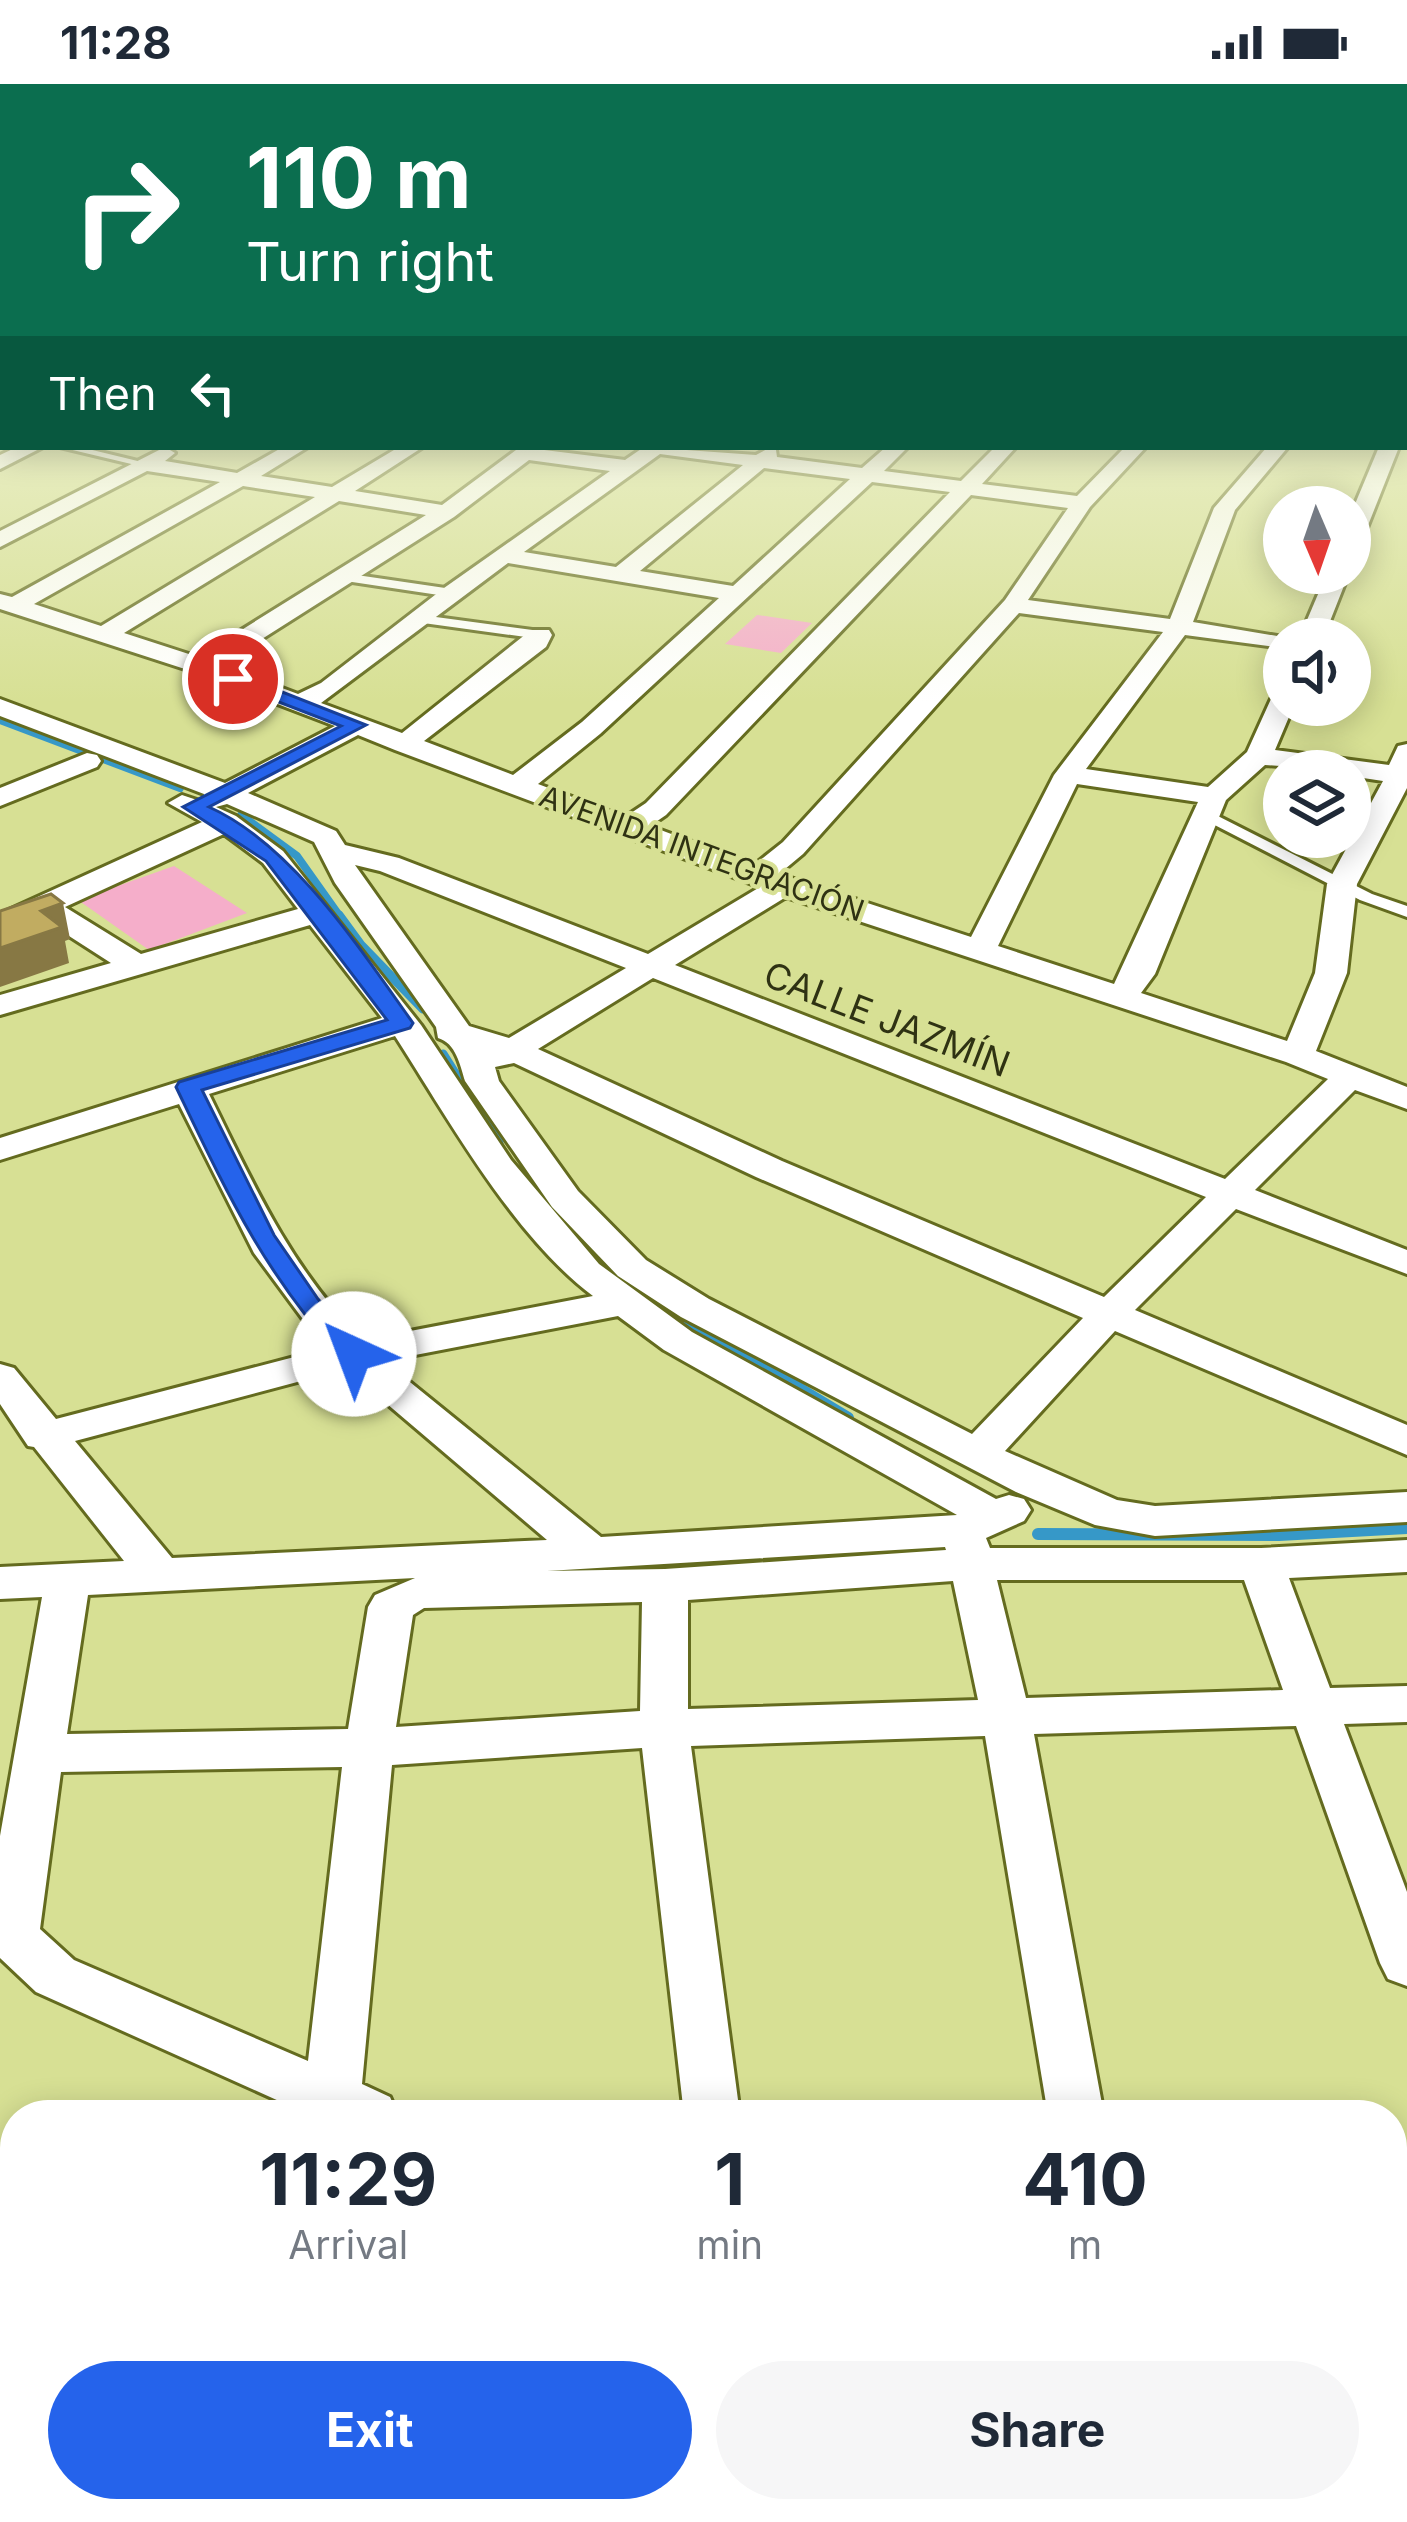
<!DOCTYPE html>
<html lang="en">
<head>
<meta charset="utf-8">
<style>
  :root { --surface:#fff; --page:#f6f6f7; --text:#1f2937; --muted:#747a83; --accent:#2563eb }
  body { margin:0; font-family:Inter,sans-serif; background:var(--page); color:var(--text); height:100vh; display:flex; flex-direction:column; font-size:45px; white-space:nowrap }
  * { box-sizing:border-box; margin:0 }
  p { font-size:39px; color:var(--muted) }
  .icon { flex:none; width:66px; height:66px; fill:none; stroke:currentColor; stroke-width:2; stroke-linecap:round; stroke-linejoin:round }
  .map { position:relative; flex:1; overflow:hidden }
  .drawer { position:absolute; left:0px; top:2016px; width:1407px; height:423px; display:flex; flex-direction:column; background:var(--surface); border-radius:48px 48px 0 0; box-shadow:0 6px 30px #0003 }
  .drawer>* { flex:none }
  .guide { position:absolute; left:0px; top:0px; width:1407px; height:366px; box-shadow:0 6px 30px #0003; background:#0b6e4f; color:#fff; overflow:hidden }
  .needle { width:78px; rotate:178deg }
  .buttons { position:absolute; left:1263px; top:402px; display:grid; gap:24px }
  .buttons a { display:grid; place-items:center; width:108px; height:108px; border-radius:50%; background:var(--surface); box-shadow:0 6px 30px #0003; font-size:60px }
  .pin { position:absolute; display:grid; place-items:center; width:102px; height:102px; color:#fff; margin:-51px; border:6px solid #fff; border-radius:50%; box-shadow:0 3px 12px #0007 }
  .me { position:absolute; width:132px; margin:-66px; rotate:317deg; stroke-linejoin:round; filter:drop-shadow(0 0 9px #0008) }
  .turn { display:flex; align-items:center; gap:42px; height:252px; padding:0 48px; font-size:54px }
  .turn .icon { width:156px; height:156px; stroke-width:2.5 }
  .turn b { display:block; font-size:84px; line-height:102px }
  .then { display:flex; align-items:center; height:114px; padding:0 48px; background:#0003; gap:24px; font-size:45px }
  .eta { display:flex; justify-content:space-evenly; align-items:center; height:204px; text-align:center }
  .eta b { font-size:72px; font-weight:700; line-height:84px }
  .primary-button { display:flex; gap:24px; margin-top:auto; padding:24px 48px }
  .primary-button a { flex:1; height:138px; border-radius:72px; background:var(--accent); color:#fff; font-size:48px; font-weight:700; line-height:138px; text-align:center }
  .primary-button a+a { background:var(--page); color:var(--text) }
  .status { display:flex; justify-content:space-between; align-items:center; height:84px; padding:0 60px; background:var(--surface); direction:ltr }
  .status svg { height:33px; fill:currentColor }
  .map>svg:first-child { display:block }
  .green { fill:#f5aeca }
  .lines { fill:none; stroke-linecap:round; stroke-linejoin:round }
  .stream-far2 { stroke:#3698c8; stroke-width:8 }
  .stream-far1 { stroke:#3698c8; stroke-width:9 }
  .stream { stroke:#3698c8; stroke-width:12 }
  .lane-casing { stroke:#646b1f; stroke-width:6 }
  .street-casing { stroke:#646b1f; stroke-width:6 }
  .lane { fill:#fff; fill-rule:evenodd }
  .street { fill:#fff; fill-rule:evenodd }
  .shaded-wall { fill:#877844 }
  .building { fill:#c1ac61; stroke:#877844; stroke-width:3 }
  .route { fill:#2563eb; stroke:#184099; stroke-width:3 }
  .labels { text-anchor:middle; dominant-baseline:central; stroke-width:9; stroke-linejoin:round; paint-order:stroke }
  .far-street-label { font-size:30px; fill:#2f3213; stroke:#d7e094 }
  .street-label { font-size:36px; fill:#2f3213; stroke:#d7e094 }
</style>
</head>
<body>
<div class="status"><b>11:28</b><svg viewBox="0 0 49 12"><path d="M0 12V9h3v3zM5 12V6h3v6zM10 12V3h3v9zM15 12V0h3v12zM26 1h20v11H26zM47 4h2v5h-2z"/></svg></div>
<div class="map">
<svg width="1407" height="2438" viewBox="0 0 1407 2438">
  <rect width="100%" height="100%" fill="#d7e094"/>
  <!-- green -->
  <g class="green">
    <path d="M 757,531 L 758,531 L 812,539 L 781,569 L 725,560 Z"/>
    <path d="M 174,782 L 247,829 L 149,866 L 78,816 Z"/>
  </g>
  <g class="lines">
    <!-- stream-far2 -->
    <g class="stream-far2">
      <path d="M 0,636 L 180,704"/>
      <path d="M 241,731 L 297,772 L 341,834"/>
    </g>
    <!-- stream-far1 -->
    <g class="stream-far1">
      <path d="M 339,831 L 361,861 L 423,925"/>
      <path d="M 443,970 L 499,1059"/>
      <path d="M 570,1148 L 689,1238"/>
    </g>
    <!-- stream -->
    <g class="stream">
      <path d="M 684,1235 L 848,1334"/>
      <path d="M 1038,1450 L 1279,1451 L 1407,1444"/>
    </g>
    <defs>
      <g id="lane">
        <path d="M 0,350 L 3,351 L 3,357 L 0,356 Z"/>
        <path d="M 60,363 L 80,363 L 150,380 L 144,383 Z"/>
        <path d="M 343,489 L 452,505 L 458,509 L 452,513 L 339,496 L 339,490 Z"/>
        <path d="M 421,531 L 540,547 L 547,551 L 540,555 L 416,538 L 416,532 Z"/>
        <path d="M 1208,727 L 1372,810 L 1407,822 L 1407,833 L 1360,816 L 1203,735 L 1200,732 Z"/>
      </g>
      <g id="street">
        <path d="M 1404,285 L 1407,286 L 1405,297 L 1404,297 Z"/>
        <path d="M 3,309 L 3,322 L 0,323 L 0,310 Z"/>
        <path d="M 1407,322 L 1407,339 L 1404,340 L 1404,323 Z"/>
        <path d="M 17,363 L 43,363 L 0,385 L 0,371 Z"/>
        <path d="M 165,363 L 175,369 L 165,377 L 237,389 L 283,363 L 308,363 L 261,392 L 332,403 L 399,363 L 423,363 L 355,407 L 442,421 L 520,363 L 625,376 L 644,363 L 756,371 L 769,364 L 776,366 L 777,373 L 862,384 L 886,363 L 908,363 L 884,387 L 961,397 L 995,363 L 1016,363 L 982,400 L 1077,412 L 1125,363 L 1146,363 L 1090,423 L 1028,516 L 1170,535 L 1214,424 L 1267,363 L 1288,363 L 1235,426 L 1193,538 L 1295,555 L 1284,555 L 1284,564 L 1185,551 L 1086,685 L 1208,703 L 1247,668 L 1271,615 L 1284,607 L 1284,621 L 1294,621 L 1275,666 L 1389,681 L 1398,662 L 1407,660 L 1407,704 L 1357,800 L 1347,889 L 1316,967 L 1407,1003 L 1407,1025 L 1355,1006 L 1255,1106 L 1407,1166 L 1407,1190 L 1236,1125 L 1135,1226 L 1407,1341 L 1407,1371 L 1115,1247 L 1005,1367 L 1117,1416 L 1155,1422 L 1407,1408 L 1407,1438 L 1155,1452 L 1095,1441 L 1016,1408 L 681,1233 L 618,1192 L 552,1123 L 465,997 C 460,981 456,959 438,954 L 436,943 L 335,799 L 314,758 L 227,720 L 216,723 L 236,732 L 283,767 L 421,941 L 511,1076 L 599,1180 L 692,1248 L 996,1415 L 1009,1411 L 1024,1415 L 1031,1426 L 1024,1437 L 986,1454 L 990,1464 L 1261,1464 L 1407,1456 L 1407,1488 L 1289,1494 L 1330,1604 L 1407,1602 L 1407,1638 L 1344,1640 L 1407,1808 L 1407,1902 L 1388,1895 L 1380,1879 L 1296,1642 L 1034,1650 L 1104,2031 L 1048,2031 L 985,1652 L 691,1662 L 740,2031 L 684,2031 L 642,1664 L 392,1681 L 362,2000 L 390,2013 L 398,2031 L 310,2031 L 36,1908 L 0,1874 L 0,1752 L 42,1513 L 0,1515 L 0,1483 L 124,1477 L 34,1363 L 28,1362 L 0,1320 L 0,1280 L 14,1284 L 56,1335 L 325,1265 L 254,1169 L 179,1020 L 0,1076 L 0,1054 L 382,934 L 310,841 L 0,931 L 0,911 L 111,879 L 41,834 L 0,850 L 0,830 L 202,738 L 168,719 L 182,711 L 203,718 L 204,710 L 0,632 L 0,615 L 225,699 L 335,642 L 191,587 L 0,525 L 0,510 L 12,513 L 220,398 L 147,387 L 0,463 L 0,447 ZM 660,370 L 743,381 L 616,483 L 524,468 ZM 529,376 L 610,387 L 444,504 L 321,599 L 298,610 L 221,581 L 454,433 ZM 764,384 L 850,395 L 733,502 L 640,487 ZM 872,398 L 950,408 L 646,719 L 625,733 L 538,700 L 600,650 ZM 243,402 L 315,413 L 101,542 L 34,520 ZM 971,411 L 1068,424 L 1005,516 L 783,758 L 754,781 L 650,742 L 666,731 ZM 339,417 L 426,431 L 198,573 L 124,549 ZM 508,479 L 719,514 L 582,638 L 513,691 L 424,657 L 546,563 L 552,551 L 549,546 L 531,546 L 402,649 L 321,619 ZM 1019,529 L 1163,548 L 1054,691 L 971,853 L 779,790 L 803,770 ZM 358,651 L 395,666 L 760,803 L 648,870 L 399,774 L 345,761 L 336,747 L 248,709 ZM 1265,681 L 1350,687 L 1350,692 L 1383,697 L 1327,800 L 1315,889 L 1287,957 L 1141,909 L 1155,890 L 1226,716 ZM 1077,700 L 1198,718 L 1114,900 L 998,862 ZM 224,750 L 263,779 L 298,825 L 141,870 L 65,823 ZM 355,781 L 380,787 L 626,884 L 509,954 L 469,942 ZM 786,813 L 1286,978 L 1328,995 L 1225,1095 L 675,881 ZM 653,894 L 1206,1113 L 1104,1213 L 782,1077 L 538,965 ZM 395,952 C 449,1036 514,1153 593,1212 L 363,1256 C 292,1187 252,1098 209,1010 ZM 514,979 L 756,1093 L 1083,1234 L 972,1350 L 709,1215 L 646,1176 L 578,1107 L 499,997 L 495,983 ZM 618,1232 L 664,1266 L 957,1431 L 601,1453 L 384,1277 ZM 346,1285 L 547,1456 L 172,1474 L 75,1357 ZM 945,1463 L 946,1466 L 665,1485 L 547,1487 ZM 415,1494 L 375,1511 L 368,1523 L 348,1645 L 67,1650 L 88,1511 ZM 997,1496 L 1244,1496 L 1283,1606 L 1026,1614 ZM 953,1497 L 978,1616 L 688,1625 L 688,1516 ZM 642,1518 L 640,1627 L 396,1643 L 413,1531 L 424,1524 ZM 342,1683 L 308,1977 L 74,1876 L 40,1845 L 61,1688 Z"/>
        <path d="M 1379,363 L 1399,363 L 1361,459 L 1350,466 L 1350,432 Z"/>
        <path d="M 1327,489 L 1349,489 L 1323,555 L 1299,555 Z"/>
        <path d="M 87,669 L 97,671 L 101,677 L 97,683 L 0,722 L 0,704 Z"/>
        <path d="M 1392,2402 L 1407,2408 L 1407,2438 L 1334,2438 L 1328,2424 L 1392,2424 Z"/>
        <path d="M 473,2424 L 539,2424 L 538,2438 L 472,2438 Z"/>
        <path d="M 722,2424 L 788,2424 L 789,2438 L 723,2438 Z"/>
        <path d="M 1128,2424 L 1194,2424 L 1199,2438 L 1133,2438 Z"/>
      </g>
    </defs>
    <!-- lane casing -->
    <use href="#lane" class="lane-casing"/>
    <!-- street casing -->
    <use href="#street" class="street-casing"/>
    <!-- lane -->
    <use href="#lane" class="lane"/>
    <!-- street -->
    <use href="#street" class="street"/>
  </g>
  <!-- shaded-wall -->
  <path class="shaded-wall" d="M 63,819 L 70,855 L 65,857 L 69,879 L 0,903 L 0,864 L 41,827 Z"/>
  <!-- building -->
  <path class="building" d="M 51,810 L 63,819 L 41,827 L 62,843 L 0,864 L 0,827 Z"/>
  <!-- sky -->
  <linearGradient id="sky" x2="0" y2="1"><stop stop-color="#61a9db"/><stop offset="0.45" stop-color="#edf1cf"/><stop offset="1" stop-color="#edf1cf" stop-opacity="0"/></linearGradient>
  <rect width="1407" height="619" fill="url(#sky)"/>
  <!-- route -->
  <path class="route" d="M 227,591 L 239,591 L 366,641 L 209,723 C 292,760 360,865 413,939 L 410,944 L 202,1006 L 274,1151 L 318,1215 L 368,1270 L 354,1279 L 344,1277 C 263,1188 227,1109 176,1003 L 179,998 L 387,936 L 266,777 L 183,723 L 341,642 L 227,598 Z"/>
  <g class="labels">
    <!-- far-street labels -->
    <g class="far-street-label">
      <text transform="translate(702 769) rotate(20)">AVENIDA INTEGRACIÓN</text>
    </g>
    <!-- street labels -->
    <g class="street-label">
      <text transform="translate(887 935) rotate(21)">CALLE JAZMÍN</text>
    </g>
  </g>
</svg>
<div class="buttons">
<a><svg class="needle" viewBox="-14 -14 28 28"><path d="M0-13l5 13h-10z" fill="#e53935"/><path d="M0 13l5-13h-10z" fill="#747a83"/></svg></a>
<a><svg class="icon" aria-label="sound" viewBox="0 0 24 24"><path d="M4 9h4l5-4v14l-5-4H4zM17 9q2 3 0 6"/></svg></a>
<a><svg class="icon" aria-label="layers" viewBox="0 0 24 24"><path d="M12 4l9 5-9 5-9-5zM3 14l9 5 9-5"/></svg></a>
</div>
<div class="pin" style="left:233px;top:595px;background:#d93025"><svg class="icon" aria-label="arrive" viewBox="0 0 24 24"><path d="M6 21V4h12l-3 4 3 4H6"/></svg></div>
<svg class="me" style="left:354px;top:1270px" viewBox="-20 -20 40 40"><circle r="19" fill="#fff"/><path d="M0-13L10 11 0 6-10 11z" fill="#2563eb"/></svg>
<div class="guide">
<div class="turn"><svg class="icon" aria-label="right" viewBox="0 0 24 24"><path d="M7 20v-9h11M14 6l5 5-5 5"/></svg><div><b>110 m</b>Turn right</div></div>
<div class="then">Then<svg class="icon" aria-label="left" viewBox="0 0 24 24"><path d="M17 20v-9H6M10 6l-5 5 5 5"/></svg></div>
</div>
<section class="drawer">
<div class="eta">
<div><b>11:29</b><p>Arrival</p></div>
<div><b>1</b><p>min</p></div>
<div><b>410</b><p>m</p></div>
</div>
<div class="primary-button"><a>Exit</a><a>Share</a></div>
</section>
</div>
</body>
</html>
